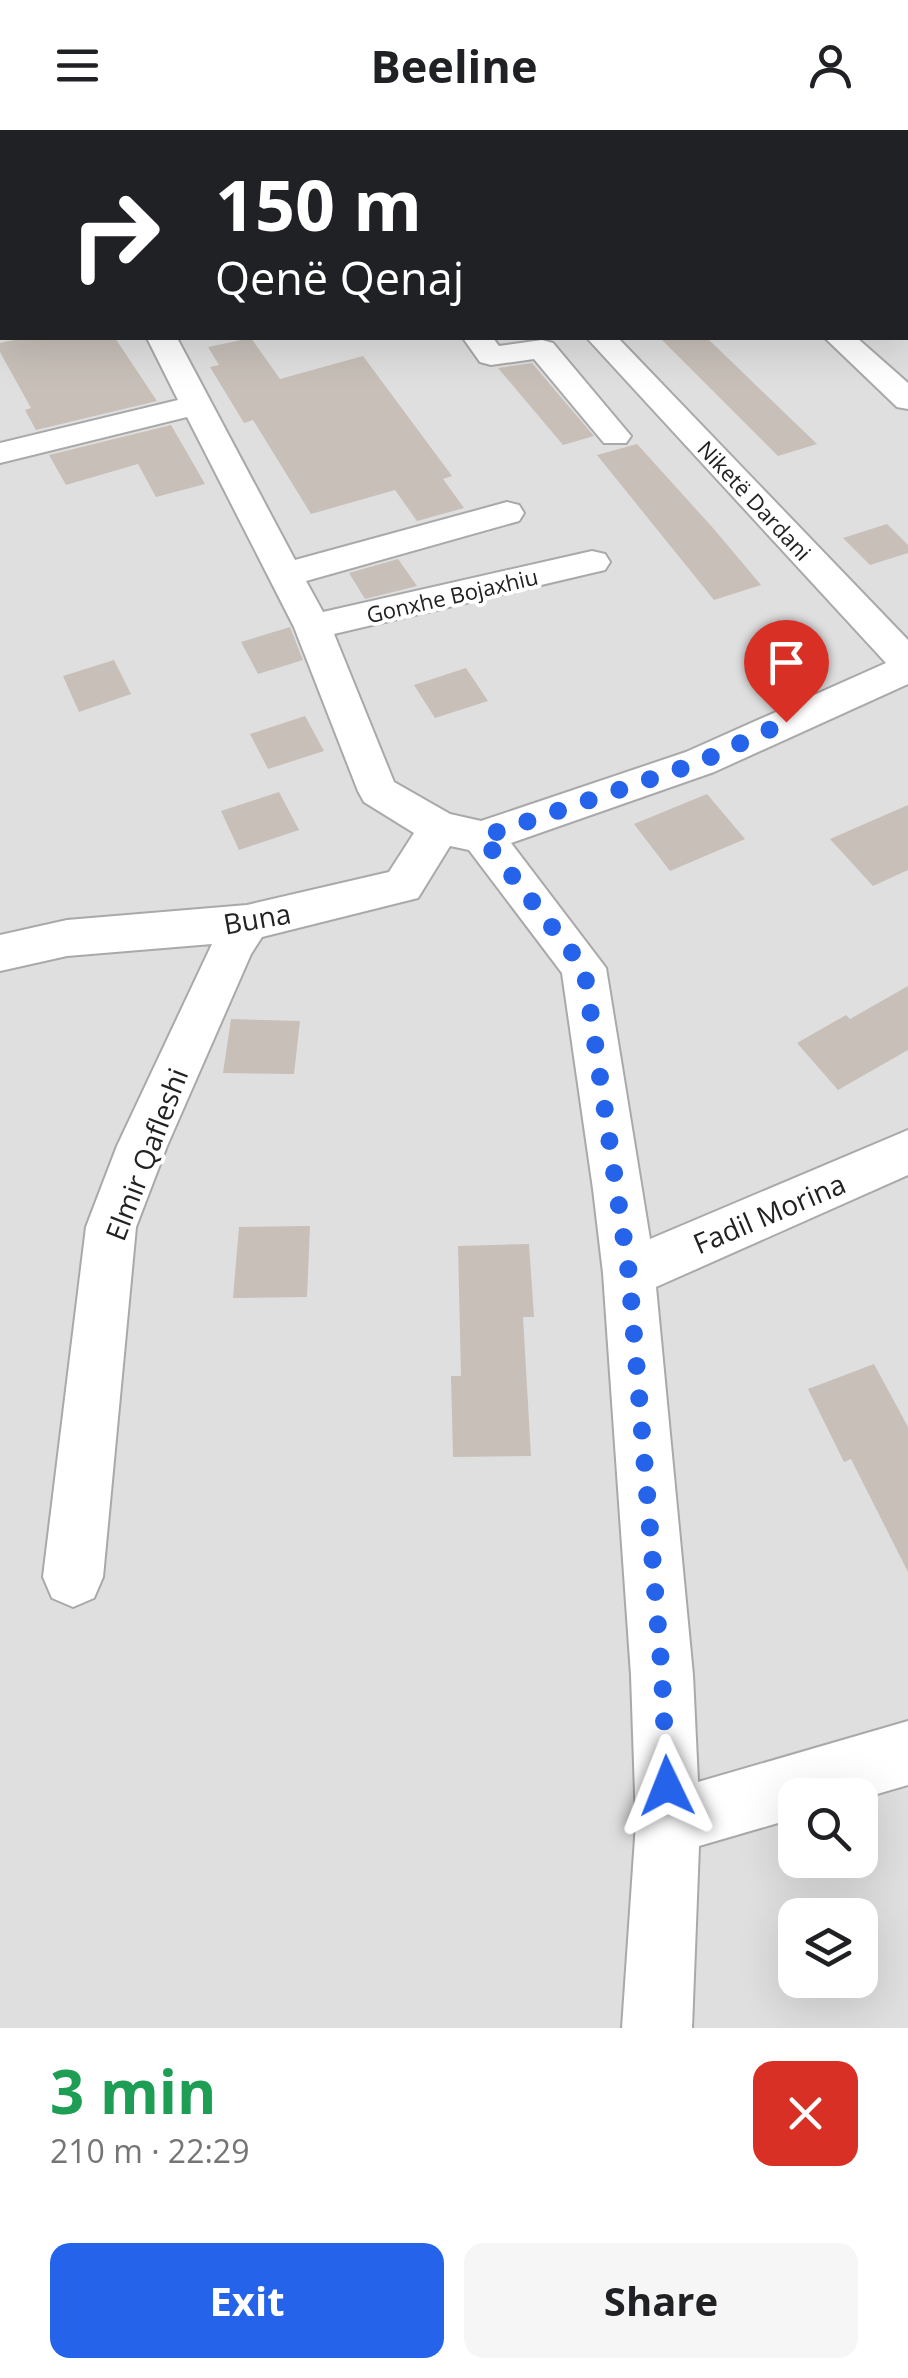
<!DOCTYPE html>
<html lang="en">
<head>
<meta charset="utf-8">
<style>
  :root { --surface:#fff; --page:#f6f6f6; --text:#202124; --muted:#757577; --accent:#2563eb }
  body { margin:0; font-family:"Open Sans",sans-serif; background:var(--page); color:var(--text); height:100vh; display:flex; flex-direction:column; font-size:38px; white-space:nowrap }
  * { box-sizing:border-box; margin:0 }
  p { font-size:32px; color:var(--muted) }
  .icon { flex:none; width:55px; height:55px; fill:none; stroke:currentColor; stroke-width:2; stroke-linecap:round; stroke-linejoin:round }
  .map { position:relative; height:1898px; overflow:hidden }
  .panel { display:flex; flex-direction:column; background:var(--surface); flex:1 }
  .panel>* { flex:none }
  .top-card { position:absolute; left:0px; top:0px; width:910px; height:210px; box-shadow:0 10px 40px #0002; background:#202124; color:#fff; overflow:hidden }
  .fabs { position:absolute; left:778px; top:1648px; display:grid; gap:20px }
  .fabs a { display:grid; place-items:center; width:100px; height:100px; border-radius:20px; background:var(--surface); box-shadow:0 10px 40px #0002; font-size:50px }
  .pin { position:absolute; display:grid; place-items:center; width:85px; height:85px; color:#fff; margin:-102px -42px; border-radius:50% 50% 50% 0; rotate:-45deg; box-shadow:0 0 10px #0007 }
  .pin .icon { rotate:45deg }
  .me { position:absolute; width:110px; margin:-55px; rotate:358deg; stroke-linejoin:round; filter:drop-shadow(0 0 8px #0008) }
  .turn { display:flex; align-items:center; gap:35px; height:210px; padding:0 50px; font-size:45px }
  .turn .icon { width:130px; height:130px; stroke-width:2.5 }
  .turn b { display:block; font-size:70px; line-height:85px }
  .round { display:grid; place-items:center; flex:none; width:105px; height:105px; border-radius:20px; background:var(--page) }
  .summary { display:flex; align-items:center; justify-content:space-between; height:170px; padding:0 50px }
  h1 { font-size:60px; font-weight:700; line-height:75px; color:#1e9e55 }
  .button { display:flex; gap:20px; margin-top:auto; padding:20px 50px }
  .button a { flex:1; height:115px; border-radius:20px; background:var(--accent); color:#fff; font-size:40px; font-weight:700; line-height:115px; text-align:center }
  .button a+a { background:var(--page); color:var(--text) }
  header { display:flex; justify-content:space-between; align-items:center; height:130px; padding:0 50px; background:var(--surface); font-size:45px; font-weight:700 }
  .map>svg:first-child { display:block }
  .residential { fill:#e0dfdf; fill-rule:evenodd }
  .building { fill:#c7bfb8 }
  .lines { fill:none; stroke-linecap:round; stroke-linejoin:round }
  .minor-casing { stroke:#a9a9a9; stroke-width:4 }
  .major-casing { stroke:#a06b00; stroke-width:5 }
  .minor { fill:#fff; fill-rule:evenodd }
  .major { fill:#fcd6a4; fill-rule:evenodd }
  .route { stroke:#2563eb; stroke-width:18; stroke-dasharray:0 32.4 }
  .labels { text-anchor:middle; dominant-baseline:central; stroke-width:8; stroke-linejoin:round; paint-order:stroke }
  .far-street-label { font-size:22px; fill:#222; stroke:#fff }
  .street-label { font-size:28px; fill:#222; stroke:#fff }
</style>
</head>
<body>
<header><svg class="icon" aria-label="menu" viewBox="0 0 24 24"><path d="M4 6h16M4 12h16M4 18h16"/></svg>Beeline<svg class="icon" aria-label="person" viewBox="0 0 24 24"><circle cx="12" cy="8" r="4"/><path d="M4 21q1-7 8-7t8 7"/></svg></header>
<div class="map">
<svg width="908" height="1898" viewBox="0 0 908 1898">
  <rect width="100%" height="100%" fill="#f2efe9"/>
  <!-- residential -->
  <path class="residential" d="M 0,0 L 908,0 L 908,1898 L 0,1898 ZM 2,2 L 908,2 L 908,208 L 2,208 ZM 795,1665 L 860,1665 L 860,1730 L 795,1730 ZM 795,1785 L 860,1785 L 860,1850 L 795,1850 Z"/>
  <!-- building -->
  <g class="building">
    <path d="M 23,208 L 115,208 L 157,271 L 36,300 L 25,280 L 31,278 L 0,222 L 0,213 Z"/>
    <path d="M 251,208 L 280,249 L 363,226 L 452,346 L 443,349 L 464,378 L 417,391 L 395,360 L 311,384 L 253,290 L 244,293 L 210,237 L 219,235 L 208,217 Z"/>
    <path d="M 660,208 L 707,208 L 817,314 L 778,326 Z"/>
    <path d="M 532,233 L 594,306 L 563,315 L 498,238 Z"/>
    <path d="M 171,295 L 205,354 L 156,367 L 138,334 L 66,355 L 49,325 Z"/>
    <path d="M 637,314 L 713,398 L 761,455 L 714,470 L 597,325 Z"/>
    <path d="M 887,394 L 908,415 L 908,423 L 870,435 L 843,408 Z"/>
    <path d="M 398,429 L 417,456 L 365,469 L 349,443 Z"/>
    <path d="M 290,497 L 303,530 L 258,544 L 241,512 Z"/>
    <path d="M 114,530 L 131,564 L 79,582 L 63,546 Z"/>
    <path d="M 466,538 L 488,571 L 435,588 L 414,555 Z"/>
    <path d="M 305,586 L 324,621 L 268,639 L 250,604 Z"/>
    <path d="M 279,662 L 299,700 L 239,720 L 221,681 Z"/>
    <path d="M 707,664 L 745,709 L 670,741 L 634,694 Z"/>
    <path d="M 908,675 L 908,740 L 873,756 L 830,709 Z"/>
    <path d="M 908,856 L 908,920 L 838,960 L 797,913 L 846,885 L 850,889 Z"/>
    <path d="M 231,889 L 300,891 L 294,944 L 223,943 Z"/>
    <path d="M 310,1096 L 307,1167 L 233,1168 L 239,1097 Z"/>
    <path d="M 529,1114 L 534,1187 L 523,1187 L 531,1326 L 453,1327 L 451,1246 L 461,1246 L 458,1116 Z"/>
    <path d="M 874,1234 L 908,1297 L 908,1442 L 851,1329 L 844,1332 L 808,1259 Z"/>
  </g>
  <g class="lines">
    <defs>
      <g id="minor">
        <path d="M 745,0 L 772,0 L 774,2 L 747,2 Z"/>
        <path d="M 2,122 L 2,140 L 0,141 L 0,123 Z"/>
        <path d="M 147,208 L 177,208 L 295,430 L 507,372 L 519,375 L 524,383 L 519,391 L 306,451 L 323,482 L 592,421 L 605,424 L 610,432 L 605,440 L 592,443 L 334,504 L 394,652 L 450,684 L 481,691 L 686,622 L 886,533 L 587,208 L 618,208 L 908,510 L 908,554 L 714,642 L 511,713 L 606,838 L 650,1109 L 908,1000 L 908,1045 L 656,1157 L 693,1545 L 698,1652 L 908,1591 L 908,1655 L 860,1669 L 860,1665 L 795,1665 L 795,1688 L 699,1716 L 692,1898 L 622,1898 L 636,1693 L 631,1545 L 603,1143 L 593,1059 L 562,843 L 469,720 L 450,716 L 418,768 L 262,807 L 251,824 L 167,1016 L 136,1097 L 103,1447 L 94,1468 L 73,1477 L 52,1468 L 43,1447 L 86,1097 L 117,1016 L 212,814 L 67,826 L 0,841 L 0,805 L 67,790 L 247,775 L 389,742 L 414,703 L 364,672 L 358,661 L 294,497 L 187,287 L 0,333 L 0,313 L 178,270 Z"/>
        <path d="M 463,208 L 493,208 L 499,216 L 542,210 L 553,213 L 631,306 L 626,313 L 604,313 L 534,229 L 491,235 L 480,232 Z"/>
        <path d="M 825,208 L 857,208 L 908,253 L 908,279 L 897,277 Z"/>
      </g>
      <rect id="major" x="0" y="95" width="2" height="20"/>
    </defs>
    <!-- minor casing -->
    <use href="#minor" class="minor-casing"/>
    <!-- major casing -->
    <use href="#major" class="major-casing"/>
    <!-- minor -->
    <use href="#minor" class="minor"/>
    <!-- major -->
    <use href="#major" class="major"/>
  </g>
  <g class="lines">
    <!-- route -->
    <path class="route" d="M 667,1656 L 662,1545 L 629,1144 L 584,838 L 482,707 L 700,632 L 786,592"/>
  </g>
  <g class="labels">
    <!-- far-street labels -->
    <g class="far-street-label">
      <text transform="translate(755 370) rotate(47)">Niketë Dardani</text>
      <text transform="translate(452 465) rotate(-13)">Gonxhe Bojaxhiu</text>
    </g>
    <!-- street labels -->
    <g class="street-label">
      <text transform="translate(257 788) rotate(-10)">Buna</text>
      <text transform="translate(146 1024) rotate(-69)">Elmir Qafleshi</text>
      <text transform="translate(769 1083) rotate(-23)">Fadil Morina</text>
    </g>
  </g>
</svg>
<div class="fabs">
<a><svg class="icon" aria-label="search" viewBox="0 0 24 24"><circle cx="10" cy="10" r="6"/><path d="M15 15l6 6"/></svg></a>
<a><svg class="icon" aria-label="layers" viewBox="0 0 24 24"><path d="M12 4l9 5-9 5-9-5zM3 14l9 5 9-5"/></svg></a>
</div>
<div class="pin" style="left:786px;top:592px;background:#d93025"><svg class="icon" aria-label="arrive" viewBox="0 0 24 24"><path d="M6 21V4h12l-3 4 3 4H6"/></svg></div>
<svg class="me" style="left:667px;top:1656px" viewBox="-20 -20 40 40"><path d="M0-17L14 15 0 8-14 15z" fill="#2563eb" stroke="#fff" stroke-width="4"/></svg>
<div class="top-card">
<div class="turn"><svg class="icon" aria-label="right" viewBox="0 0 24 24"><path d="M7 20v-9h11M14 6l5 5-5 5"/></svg><div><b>150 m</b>Qenë Qenaj</div></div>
</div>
</div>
<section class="panel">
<div class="summary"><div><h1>3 min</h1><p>210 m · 22:29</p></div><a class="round" style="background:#d93025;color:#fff"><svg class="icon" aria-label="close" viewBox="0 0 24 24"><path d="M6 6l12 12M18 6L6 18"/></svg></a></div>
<div class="button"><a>Exit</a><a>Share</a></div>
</section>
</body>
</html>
